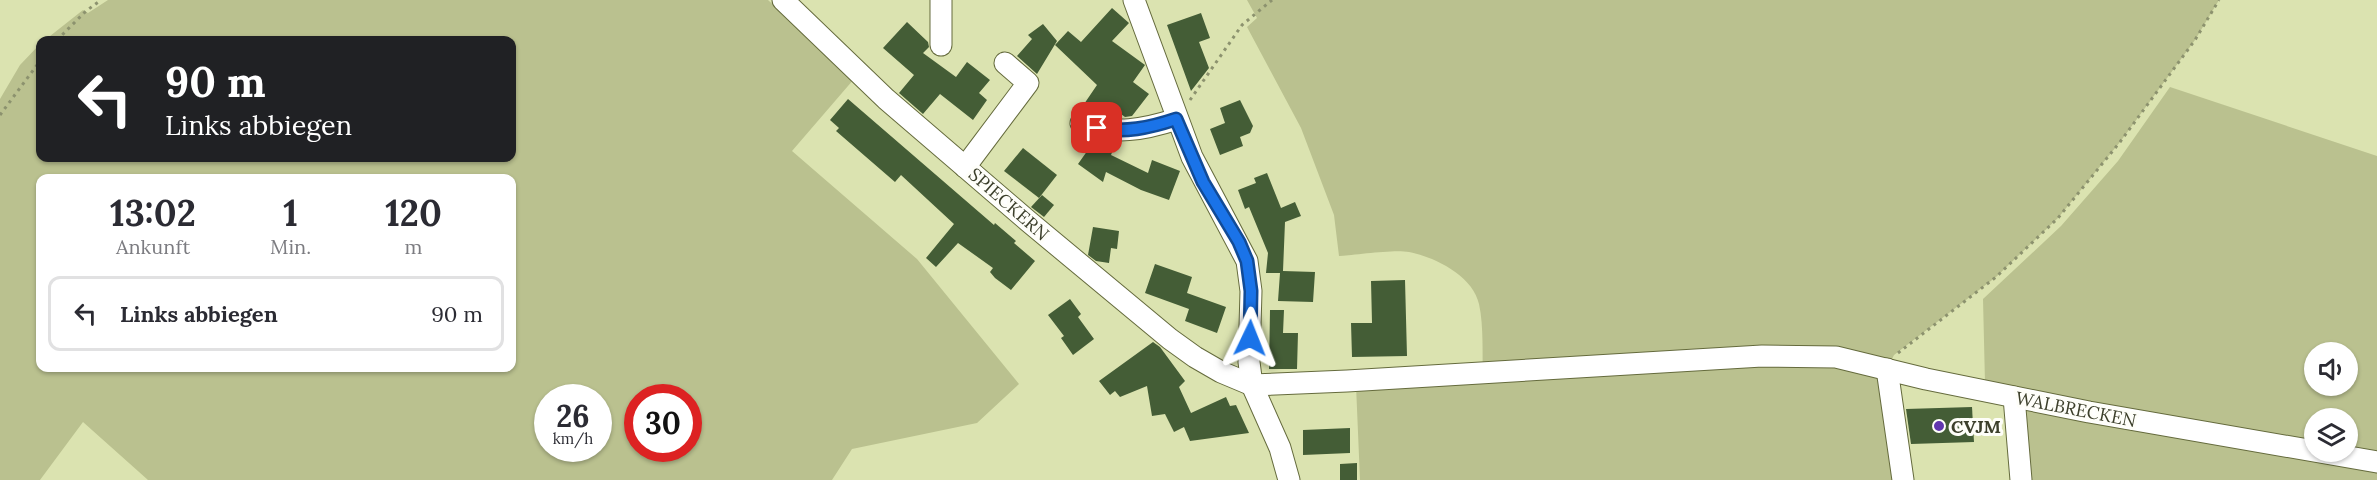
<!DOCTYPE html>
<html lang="de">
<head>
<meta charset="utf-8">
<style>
  :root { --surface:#fff; --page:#f7f7f7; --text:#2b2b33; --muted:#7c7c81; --line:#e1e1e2 }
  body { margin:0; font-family:Lora,serif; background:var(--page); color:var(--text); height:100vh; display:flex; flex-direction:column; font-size:22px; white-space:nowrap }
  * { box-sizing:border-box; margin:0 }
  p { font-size:20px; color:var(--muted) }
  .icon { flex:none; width:33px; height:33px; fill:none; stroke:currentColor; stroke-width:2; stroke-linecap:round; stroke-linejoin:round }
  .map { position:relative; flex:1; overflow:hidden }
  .sheet { position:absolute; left:36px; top:174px; width:480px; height:198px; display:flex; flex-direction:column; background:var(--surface); border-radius:12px; box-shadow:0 2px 4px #0004 }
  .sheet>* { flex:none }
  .guide { position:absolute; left:36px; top:36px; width:480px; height:126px; border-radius:12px; box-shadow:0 2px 4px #0004; background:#202124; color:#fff; overflow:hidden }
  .controls { position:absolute; left:2304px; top:342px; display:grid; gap:12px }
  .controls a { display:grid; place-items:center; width:54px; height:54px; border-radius:50%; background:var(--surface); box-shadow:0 2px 4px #0004; font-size:30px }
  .speed { position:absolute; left:534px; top:384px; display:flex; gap:12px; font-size:30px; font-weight:700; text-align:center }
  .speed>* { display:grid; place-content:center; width:78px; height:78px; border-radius:50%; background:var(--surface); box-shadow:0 2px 4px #0004; line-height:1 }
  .speed small { font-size:15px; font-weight:400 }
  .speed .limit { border:9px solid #d22; background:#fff; color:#111 }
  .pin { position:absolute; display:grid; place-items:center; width:51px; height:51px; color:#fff; margin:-26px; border-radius:12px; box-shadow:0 3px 9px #0006 }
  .me { position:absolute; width:66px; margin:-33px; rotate:2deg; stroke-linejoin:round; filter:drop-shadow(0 0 4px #0008) }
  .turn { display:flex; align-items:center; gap:21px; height:126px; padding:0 30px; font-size:27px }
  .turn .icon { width:78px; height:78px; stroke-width:2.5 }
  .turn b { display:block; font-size:42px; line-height:51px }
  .eta { display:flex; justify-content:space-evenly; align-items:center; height:102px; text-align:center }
  .eta b { font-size:36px; font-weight:700; line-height:42px }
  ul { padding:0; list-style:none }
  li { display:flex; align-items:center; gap:18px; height:75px; margin:0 12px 9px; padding:0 18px; border:3px solid var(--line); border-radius:12px }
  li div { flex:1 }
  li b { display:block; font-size:22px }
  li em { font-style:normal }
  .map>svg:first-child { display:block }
  .green { fill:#bac18f; fill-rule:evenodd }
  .building { fill:#445d36 }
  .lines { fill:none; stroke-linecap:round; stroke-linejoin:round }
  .minor-casing { stroke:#656b3d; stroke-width:23 }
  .path { stroke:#8c926e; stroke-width:3; stroke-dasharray:3 4.5; stroke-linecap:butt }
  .minor { stroke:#fff; stroke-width:21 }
  .route-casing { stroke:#114b97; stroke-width:15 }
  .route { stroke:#1a73e8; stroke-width:10 }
  .poi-dot { fill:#6136ae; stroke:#fefef9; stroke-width:2 }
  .labels { text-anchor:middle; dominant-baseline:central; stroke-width:6; stroke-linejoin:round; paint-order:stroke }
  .street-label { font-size:18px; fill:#3c3f2b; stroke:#fefef9 }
  .poi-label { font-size:18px; font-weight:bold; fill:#3c3f2b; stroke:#fefef9; text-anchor:start }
</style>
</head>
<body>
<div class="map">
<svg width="2377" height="480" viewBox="0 0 2377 480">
  <rect width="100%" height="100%" fill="#dbe3b0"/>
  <!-- green -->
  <g class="green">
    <path d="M 108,0 L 768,0 L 854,79 L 792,151 L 917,259 L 1019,384 L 977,423 L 852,449 L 832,480 L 148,480 L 83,422 L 40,480 L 0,480 L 0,99 L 20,65 L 40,44 L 40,158 L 512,158 L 512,40 L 45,40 L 83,10 L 88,13 ZM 40,178 L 512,178 L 512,368 L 40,368 ZM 548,398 L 598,398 L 598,448 L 548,448 ZM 638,398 L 688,398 L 688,448 L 638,448 Z"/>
    <path d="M 1247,0 L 2219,0 L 2195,40 L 2120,142 L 2058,218 L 1996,277 L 1894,355 L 1887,369 L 1903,480 L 1360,480 L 1356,385 L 1483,378 C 1482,355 1484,327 1479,304 C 1473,276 1435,257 1409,252 C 1394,249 1356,255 1339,256 L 1334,215 L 1301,128 L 1247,27 L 1257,18 Z"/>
    <path d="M 2170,87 L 2377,156 L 2377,480 L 2021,480 L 2014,397 L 1985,383 L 1983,299 L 2061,226 L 2118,161 ZM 2314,352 L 2348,352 L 2348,386 L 2314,386 ZM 2314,418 L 2348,418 L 2348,452 L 2314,452 Z"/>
  </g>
  <!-- building -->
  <g class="building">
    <path d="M 1112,8 L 1129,23 L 1112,41 L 1145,65 L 1133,82 L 1149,94 L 1132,116 L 1125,117 L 1114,109 L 1107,116 L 1090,112 L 1082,107 L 1097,85 L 1055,45 L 1068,31 L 1081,42 Z"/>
    <path d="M 1201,13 L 1210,38 L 1199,42 L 1209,68 L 1191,91 L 1167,25 Z"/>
    <path d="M 907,22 L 928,42 L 929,47 L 923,53 L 956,77 L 967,62 L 990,80 L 979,93 L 987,100 L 973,120 L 940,94 L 923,114 L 899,93 L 914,75 L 883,48 Z"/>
    <path d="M 1043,24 L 1057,41 L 1037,74 L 1017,56 L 1032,39 L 1028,35 Z"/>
    <path d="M 848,99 L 994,225 L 995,223 L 1016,241 L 1014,243 L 1035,261 L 1011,290 L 995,278 L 990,272 L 993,268 L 958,243 L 936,267 L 926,258 L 954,224 L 901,175 L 895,182 L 836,131 L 839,128 L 830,120 Z"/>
    <path d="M 1240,100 L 1253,126 L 1250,133 L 1240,137 L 1243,146 L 1220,155 L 1210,129 L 1225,123 L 1220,108 Z"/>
    <path d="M 1095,140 L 1102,141 L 1113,150 L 1111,155 L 1148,173 L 1152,160 L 1180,171 L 1169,200 L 1141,190 L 1106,172 L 1103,182 L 1078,164 Z"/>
    <path d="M 1023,148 L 1057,175 L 1039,198 L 1004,171 Z"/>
    <path d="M 1267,173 L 1281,208 L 1295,202 L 1301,216 L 1285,222 L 1283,271 L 1315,272 L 1313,302 L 1278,301 L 1280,273 L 1266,273 L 1268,253 L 1249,207 L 1245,209 L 1238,190 L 1256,183 L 1254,178 Z"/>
    <path d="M 1042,195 L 1054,205 L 1044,217 L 1031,207 Z"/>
    <path d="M 1093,227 L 1119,231 L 1117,249 L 1111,248 L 1109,263 L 1096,261 L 1088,255 Z"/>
    <path d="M 1155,264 L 1192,277 L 1187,293 L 1226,307 L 1217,333 L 1185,321 L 1189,309 L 1145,293 Z"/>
    <path d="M 1405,280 L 1407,356 L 1352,357 L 1351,323 L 1372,323 L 1371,281 Z"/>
    <path d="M 1070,299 L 1081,314 L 1078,317 L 1094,339 L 1073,355 L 1061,338 L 1064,336 L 1048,315 Z"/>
    <path d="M 1270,310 L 1284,310 L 1283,333 L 1298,333 L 1297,369 L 1269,369 Z"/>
    <path d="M 1153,342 L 1160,347 L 1185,381 L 1179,387 L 1191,413 L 1226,397 L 1230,406 L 1236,405 L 1249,433 L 1190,441 L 1184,427 L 1174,432 L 1165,414 L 1152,416 L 1147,386 L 1120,397 L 1115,391 L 1110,395 L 1099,381 Z"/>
    <path d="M 1972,407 L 1974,442 L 1911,444 L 1906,409 Z"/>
    <path d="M 1350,428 L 1350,453 L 1303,455 L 1303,430 Z"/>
    <path d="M 1357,463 L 1357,480 L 1340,480 L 1340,464 Z"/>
  </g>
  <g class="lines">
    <defs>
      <g id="minor">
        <path d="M 783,0 L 886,99 L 1028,221 L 1170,339 L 1195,357 L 1221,372 L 1252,385 L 1347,381 L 1762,356 L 1836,357 L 1926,379 L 2089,412 L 2377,462"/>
        <path d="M 1134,0 L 1192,157 L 1247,261 L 1251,291 L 1249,362 L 1252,385 L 1280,448 L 1289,480"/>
        <path d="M 941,45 L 941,0"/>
        <path d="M 1081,123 C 1115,135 1143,130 1177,119"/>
        <path d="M 965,167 L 1028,83 L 1005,63"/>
        <path d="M 1887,369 L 1903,480"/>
        <path d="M 2014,397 L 2021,480"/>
      </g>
    </defs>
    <!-- minor casing -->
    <use href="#minor" class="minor-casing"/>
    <!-- path -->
    <g class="path">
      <path d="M 57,40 L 86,11 L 101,0"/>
      <path d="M 1190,100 L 1242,25 L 1272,0"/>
      <path d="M 0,115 L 40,61"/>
      <path d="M 1898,353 L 1996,277 L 2058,218 L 2120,142 L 2195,40 L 2219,0"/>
    </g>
    <!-- minor -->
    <use href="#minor" class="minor"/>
  </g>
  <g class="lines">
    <defs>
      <path id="route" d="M 1097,128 C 1125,133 1149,128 1176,119 L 1203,182 L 1239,242 L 1247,261 L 1251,291 L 1250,338"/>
    </defs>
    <!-- route casing -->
    <use href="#route" class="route-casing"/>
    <!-- route -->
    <use href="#route" class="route"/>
  </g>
  <!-- markers -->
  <circle class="poi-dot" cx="1939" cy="426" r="6"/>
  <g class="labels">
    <!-- street labels -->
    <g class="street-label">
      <text transform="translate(1009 204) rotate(41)">SPIECKERN</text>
      <text transform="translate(2076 409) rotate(11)">WALBRECKEN</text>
    </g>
    <!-- poi labels -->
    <g class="poi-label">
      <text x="1951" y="426">CVJM</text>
    </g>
  </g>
</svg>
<div class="controls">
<a><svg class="icon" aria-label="sound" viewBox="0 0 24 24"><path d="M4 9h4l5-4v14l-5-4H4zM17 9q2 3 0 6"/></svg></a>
<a><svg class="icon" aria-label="layers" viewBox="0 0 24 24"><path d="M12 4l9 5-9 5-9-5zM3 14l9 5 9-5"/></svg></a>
</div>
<div class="speed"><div>26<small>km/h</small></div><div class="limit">30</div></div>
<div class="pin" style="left:1097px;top:128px;background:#d93025"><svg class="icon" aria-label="arrive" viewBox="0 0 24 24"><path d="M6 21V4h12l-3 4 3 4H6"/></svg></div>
<svg class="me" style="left:1250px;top:338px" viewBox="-20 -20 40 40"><path d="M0-17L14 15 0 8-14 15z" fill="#1a73e8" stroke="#fff" stroke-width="4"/></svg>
<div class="guide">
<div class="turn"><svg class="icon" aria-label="left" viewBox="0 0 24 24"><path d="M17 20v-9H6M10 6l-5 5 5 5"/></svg><div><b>90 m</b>Links abbiegen</div></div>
</div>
<section class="sheet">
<div class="eta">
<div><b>13:02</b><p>Ankunft</p></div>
<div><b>1</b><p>Min.</p></div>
<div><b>120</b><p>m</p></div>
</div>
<ul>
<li><svg class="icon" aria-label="left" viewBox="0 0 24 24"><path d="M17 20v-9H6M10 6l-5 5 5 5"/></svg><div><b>Links abbiegen</b></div><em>90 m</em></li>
</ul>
</section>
</div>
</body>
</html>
